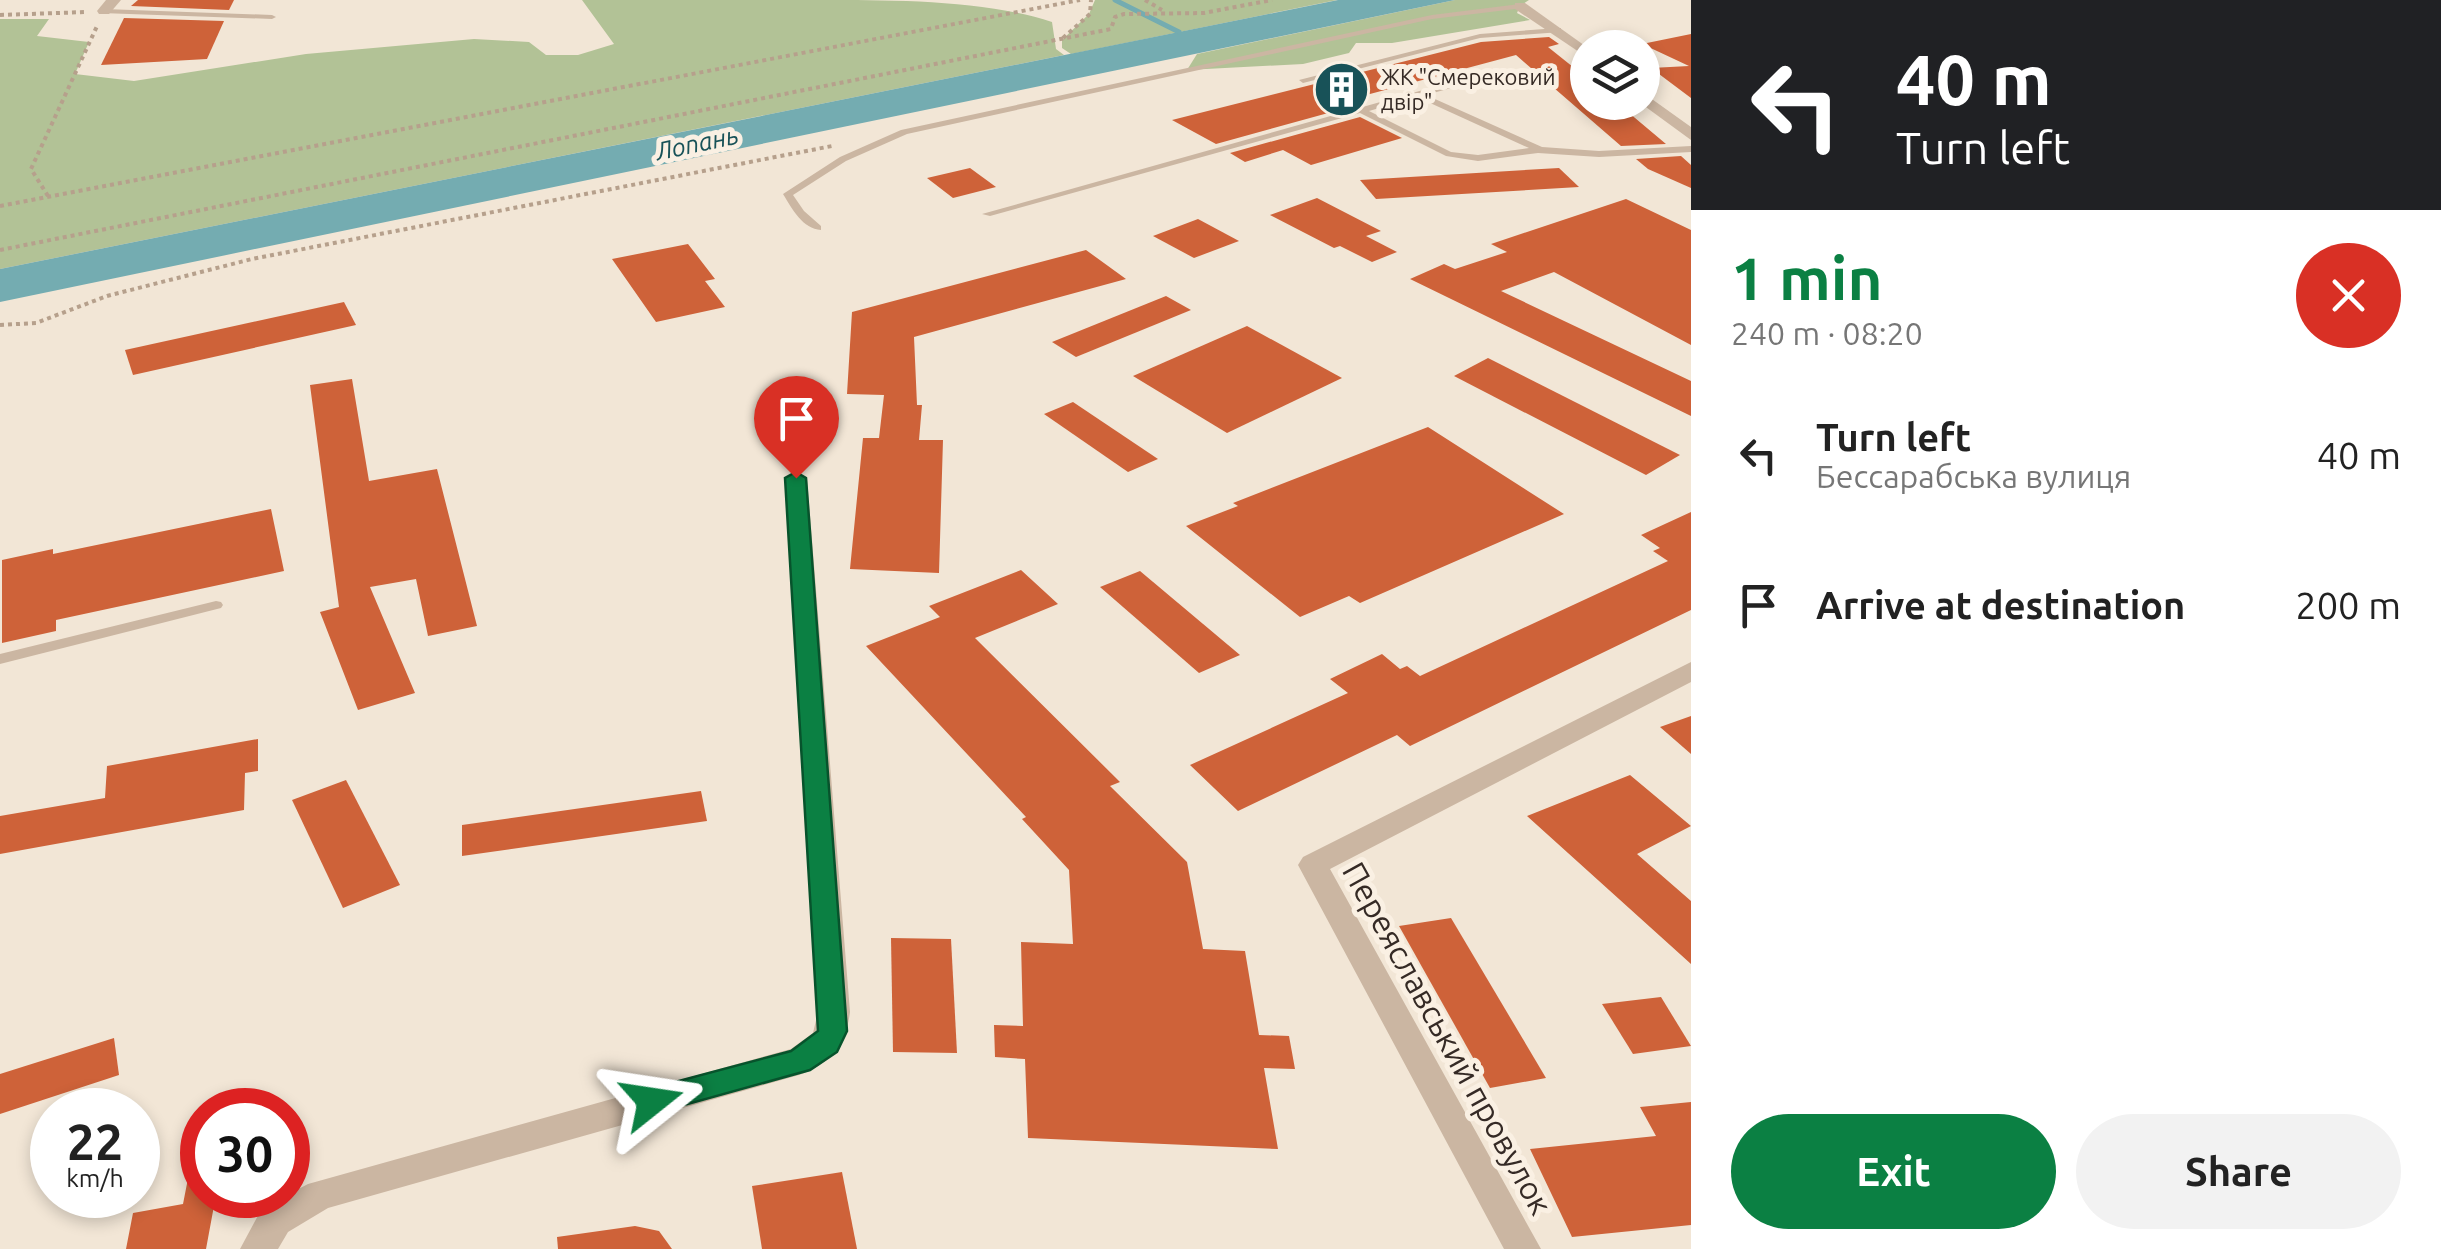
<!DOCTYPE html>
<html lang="en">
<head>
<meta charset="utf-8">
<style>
  :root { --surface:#fff; --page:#f2f2f2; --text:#222; --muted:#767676; --accent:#0b8043 }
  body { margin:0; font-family:Ubuntu,sans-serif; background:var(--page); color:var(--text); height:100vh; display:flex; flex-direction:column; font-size:38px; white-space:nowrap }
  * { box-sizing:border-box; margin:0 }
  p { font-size:32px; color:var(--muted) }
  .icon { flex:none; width:55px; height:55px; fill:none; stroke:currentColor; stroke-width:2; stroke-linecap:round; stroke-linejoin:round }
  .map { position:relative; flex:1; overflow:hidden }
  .sheet { display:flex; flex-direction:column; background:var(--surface); width:750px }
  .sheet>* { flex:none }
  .top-card { background:#202124; color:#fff; overflow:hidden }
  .controls { position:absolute; left:1570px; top:30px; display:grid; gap:20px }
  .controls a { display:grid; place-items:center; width:90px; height:90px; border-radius:50%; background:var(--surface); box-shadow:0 5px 15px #0003; font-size:50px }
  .speed { position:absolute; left:30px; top:1088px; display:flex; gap:20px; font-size:50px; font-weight:700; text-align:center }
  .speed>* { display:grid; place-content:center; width:130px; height:130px; border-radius:50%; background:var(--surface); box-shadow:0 5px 15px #0003; line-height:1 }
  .speed small { font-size:25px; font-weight:400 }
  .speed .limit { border:15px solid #d22; background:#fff; color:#111 }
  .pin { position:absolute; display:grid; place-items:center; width:85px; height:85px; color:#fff; margin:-102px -42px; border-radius:50% 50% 50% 0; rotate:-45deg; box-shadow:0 0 10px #0007 }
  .pin .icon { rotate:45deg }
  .me { position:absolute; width:110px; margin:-55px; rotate:75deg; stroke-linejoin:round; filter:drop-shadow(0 0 8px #0008) }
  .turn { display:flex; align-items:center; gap:35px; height:210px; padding:0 40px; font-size:45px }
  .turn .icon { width:130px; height:130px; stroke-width:2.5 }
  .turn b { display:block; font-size:70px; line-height:85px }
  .round { display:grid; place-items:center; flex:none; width:105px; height:105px; border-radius:52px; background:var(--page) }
  .overview { display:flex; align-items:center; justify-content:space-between; height:170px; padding:0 40px }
  h1 { font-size:60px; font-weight:600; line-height:75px; color:var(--accent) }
  .action { display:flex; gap:20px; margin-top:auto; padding:20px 40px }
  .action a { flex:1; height:115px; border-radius:60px; background:var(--accent); color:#fff; font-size:40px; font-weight:600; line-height:115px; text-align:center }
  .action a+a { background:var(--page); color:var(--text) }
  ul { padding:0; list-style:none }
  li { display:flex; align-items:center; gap:30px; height:150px; padding:0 40px }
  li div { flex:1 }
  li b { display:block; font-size:38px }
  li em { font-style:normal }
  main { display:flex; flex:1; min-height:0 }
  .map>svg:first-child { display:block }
  .green { fill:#b2c296 }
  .water { fill:#74acb1 }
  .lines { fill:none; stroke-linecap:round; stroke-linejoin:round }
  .stream { stroke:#74acb1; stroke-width:5 }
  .building { fill:#ce6239 }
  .path { stroke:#b6a08c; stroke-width:4; stroke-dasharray:4 4; stroke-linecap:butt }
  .service { fill:#cbb6a2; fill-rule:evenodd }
  .minor { fill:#cbb6a2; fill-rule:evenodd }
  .route { fill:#0b8043; stroke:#07532c; stroke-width:2.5 }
  .labels { text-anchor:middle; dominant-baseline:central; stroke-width:10; stroke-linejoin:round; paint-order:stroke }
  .far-poi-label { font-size:22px; fill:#352a25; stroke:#faf0e3; text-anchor:start }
  .far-water-label { font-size:25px; font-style:italic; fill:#185258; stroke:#faf0e3 }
  .near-street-label { font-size:32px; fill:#352a25; stroke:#faf0e3 }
</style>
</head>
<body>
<main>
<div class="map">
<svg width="1691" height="1249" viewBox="0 0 1691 1249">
  <rect width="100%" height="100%" fill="#f2e6d6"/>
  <!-- green -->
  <g class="green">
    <path d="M 582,0 C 662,0 742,0 822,0 C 893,0 986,0 1052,22 L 1056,49 L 1064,55 L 0,269 L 0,19 L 49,19 L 37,36 L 89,42 L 75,74 L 134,81 L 306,54 L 474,39 L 529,42 L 546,55 L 578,55 L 614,44 Z"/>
    <path d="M 1095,0 L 1337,0 L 1071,54 L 1062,48 L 1062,40 L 1089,14 Z"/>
    <path d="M 1455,0 L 1529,0 L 1520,6 L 1517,13 L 1530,20 L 1392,43 L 1356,43 L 1349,53 L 1303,64 L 1187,70 L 1197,54 Z"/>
  </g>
  <!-- water -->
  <path class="water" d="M 1338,0 L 1455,0 L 0,302 L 0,269 Z"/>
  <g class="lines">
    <!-- stream -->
    <path class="stream" d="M 1115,0 L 1179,32"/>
  </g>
  <!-- building -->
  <g class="building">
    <path d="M 138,0 L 234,0 L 229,10 L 131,6 Z"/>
    <path d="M 124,18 L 224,21 L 207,59 L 101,65 Z"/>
    <path d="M 1691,34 L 1691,98 L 1651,68 L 1689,66 L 1642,44 Z"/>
    <path d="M 1549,37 L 1559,44 L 1548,47 L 1588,79 L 1588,102 L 1616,102 L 1666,144 L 1621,146 L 1516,55 L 1340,102 L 1350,107 L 1216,144 L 1172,120 L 1481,42 Z"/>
    <path d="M 1360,117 L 1402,138 L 1311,165 L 1283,150 L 1245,162 L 1230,153 Z"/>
    <path d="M 1681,156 L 1691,165 L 1691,188 L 1648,169 L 1636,159 Z"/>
    <path d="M 970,168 L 996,187 L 953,198 L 927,178 Z"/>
    <path d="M 1559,168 L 1579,187 L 1376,199 L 1360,180 Z"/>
    <path d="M 1317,198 L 1381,231 L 1366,236 L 1397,252 L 1372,262 L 1340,246 L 1334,248 L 1270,215 Z"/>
    <path d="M 1626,199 L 1691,230 L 1691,345 L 1554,272 L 1501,291 L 1691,381 L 1691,416 L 1410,279 L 1444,264 L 1455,269 L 1507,252 L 1491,244 Z"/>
    <path d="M 1198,219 L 1239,241 L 1194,258 L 1153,236 Z"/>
    <path d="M 688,244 L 715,279 L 705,281 L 725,307 L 656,322 L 612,259 Z"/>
    <path d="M 1086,250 L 1126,279 L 914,337 L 917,405 L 922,405 L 919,440 L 943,440 L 939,573 L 850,569 L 863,438 L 879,438 L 884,395 L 847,394 L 852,312 Z"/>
    <path d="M 1166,296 L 1191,310 L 1076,357 L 1052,342 Z"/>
    <path d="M 344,302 L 356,325 L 133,375 L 125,350 Z"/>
    <path d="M 1247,326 L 1342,378 L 1227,433 L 1133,376 Z"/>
    <path d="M 1488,358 L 1680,455 L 1646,475 L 1454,376 Z"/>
    <path d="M 352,379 L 369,481 L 437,469 L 477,626 L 428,636 L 416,579 L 370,587 L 415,693 L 358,710 L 320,612 L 339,607 L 310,385 Z"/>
    <path d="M 1073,402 L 1158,459 L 1128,472 L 1044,414 Z"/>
    <path d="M 1428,427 L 1564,514 L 1360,603 L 1349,596 L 1300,617 L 1186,526 L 1238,506 L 1233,503 Z"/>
    <path d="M 271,509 L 284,571 L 56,620 L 56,631 L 2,643 L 2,560 L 53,549 L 53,554 Z"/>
    <path d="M 1691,512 L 1691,610 L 1410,746 L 1397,735 L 1238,811 L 1190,765 L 1348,693 L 1330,679 L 1382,654 L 1400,669 L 1407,666 L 1420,676 L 1668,561 L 1653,551 L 1660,548 L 1641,535 Z"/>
    <path d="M 1021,570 L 1058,604 L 975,638 L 1120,782 L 1110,786 L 1187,862 L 1203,949 L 1245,951 L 1259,1035 L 1289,1036 L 1295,1069 L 1264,1068 L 1278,1149 L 1028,1138 L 1025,1059 L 995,1057 L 994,1025 L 1023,1026 L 1021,942 L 1073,944 L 1069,870 L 1022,819 L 1026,817 L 866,646 L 940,617 L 929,606 Z"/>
    <path d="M 1140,571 L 1240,655 L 1199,673 L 1100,587 Z"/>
    <path d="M 1691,716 L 1691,754 L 1660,727 Z"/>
    <path d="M 258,739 L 258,771 L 245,773 L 244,810 L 0,854 L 0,816 L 105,798 L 107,766 Z"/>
    <path d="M 1630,775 L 1691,826 L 1637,854 L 1691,901 L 1691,964 L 1527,816 Z"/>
    <path d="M 346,780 L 400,885 L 343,908 L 292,800 Z"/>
    <path d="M 701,791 L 707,821 L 462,856 L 462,825 Z"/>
    <path d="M 1451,918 L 1546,1078 L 1490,1088 L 1399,926 Z"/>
    <path d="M 891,938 L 951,939 L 957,1053 L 893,1052 Z"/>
    <path d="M 1661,997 L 1691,1046 L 1633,1054 L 1602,1004 Z"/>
    <path d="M 114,1038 L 119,1075 L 0,1114 L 0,1074 Z"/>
    <path d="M 1691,1102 L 1691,1225 L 1572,1237 L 1530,1149 L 1656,1136 L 1640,1107 Z"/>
    <path d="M 193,1153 L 202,1154 L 202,1195 L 216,1195 L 206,1249 L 126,1249 L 133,1213 L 183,1204 Z"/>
    <path d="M 842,1172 L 857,1249 L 762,1249 L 752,1186 Z"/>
    <path d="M 635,1226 L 659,1231 L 672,1249 L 558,1249 L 557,1237 Z"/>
  </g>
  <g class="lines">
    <!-- path -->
    <g class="path">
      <path d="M 1145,0 L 1162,10"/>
      <path d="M 0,15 L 86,12"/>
      <path d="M 1063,38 L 1090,14 L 1091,0"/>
      <path d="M 48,196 L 31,169 L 98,24"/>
      <path d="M 0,206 L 1080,0"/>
      <path d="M 0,250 L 1111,29 L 1115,17 L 1124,14 L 1204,13 L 1272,0"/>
      <path d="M 0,325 L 36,323 L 107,296 L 252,259 L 832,146"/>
    </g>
    <!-- service -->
    <g class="service">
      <path d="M 1520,4 L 1524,6 L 1523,8 L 1432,19 L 907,134 L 846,161 L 793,195 L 804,211 L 821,226 L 821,230 C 803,229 792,209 783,194 L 840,157 L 901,130 L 1432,15 Z"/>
      <path d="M 104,9 L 272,15 L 276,17 L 272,19 L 101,13 L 100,11 Z"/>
      <path d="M 1558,28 L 1561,28 L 1561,32 L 1480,38 L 1303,83 L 1299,80 L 1480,34 Z"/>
      <path d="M 1448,83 L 1451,84 L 1451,88 L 1426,95 L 1542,147 L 1599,151 L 1691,146 L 1691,152 L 1599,157 L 1538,153 L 1478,161 L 1446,156 L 1360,113 L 990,216 L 982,214 ZM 1417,97 L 1529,148 L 1478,155 L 1451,152 L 1369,111 Z"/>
      <path d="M 216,601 L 221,602 L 223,605 L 221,608 L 0,664 L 0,654 Z"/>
    </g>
    <!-- minor -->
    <g class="minor">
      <path d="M 106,0 L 121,0 L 109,14 L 99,14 L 97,11 Z"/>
      <path d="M 1515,3 L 1525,3 L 1588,48 L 1588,58 L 1515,9 Z"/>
      <path d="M 1642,92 L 1691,127 L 1691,140 L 1639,102 L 1642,102 Z"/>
      <path d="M 796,471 L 807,478 L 850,1012 C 846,1045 830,1064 799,1075 L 328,1208 L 288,1232 L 278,1249 L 240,1249 L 262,1208 L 308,1184 L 791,1049 L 813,1033 L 818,1012 L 785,478 Z"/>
      <path d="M 1691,662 L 1691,682 L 1330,869 L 1541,1249 L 1504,1249 L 1298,865 L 1303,857 Z"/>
    </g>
  </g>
  <!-- route -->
  <path class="route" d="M 796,472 L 806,478 L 847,1031 L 837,1052 L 810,1070 L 652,1114 L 641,1110 L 637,1101 L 641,1091 L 791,1051 L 818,1031 L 785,478 Z"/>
  <!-- icons -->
  <defs>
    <symbol id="building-disc" viewBox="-11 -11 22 22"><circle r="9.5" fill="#185258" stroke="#faf0e3"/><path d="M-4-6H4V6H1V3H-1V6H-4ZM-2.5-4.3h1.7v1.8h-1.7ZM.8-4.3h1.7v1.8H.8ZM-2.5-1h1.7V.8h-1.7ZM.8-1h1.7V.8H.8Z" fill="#fff"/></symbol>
  </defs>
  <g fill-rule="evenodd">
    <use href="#building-disc" x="1310" y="58" width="63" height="63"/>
  </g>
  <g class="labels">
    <!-- far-poi labels -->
    <g class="far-poi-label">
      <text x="1381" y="76">ЖК "Смерековий<tspan x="1381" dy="25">двір"</tspan></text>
    </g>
    <!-- far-water labels -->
    <g class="far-water-label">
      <text transform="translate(697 143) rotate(-12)">Лопань</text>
    </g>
    <!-- near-street labels -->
    <g class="near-street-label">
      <text transform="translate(1448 1038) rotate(61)">Переяславський провулок</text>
    </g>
  </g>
</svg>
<div class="controls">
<a><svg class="icon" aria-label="layers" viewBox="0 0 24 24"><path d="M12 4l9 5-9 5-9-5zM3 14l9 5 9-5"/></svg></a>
</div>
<div class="speed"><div>22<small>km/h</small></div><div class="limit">30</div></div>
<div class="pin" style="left:796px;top:478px;background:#d93025"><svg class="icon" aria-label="arrive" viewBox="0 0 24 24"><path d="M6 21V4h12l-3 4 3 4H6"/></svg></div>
<svg class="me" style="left:652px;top:1101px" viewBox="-20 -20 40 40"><path d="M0-17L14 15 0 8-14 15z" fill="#0b8043" stroke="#fff" stroke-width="4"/></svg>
</div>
<section class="sheet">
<div class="top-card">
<div class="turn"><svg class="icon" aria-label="left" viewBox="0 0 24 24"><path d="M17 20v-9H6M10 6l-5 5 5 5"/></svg><div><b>40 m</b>Turn left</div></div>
</div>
<div class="overview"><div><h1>1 min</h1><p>240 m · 08:20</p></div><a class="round" style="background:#d93025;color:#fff"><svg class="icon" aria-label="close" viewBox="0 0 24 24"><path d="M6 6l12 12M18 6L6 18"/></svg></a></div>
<ul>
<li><svg class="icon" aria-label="left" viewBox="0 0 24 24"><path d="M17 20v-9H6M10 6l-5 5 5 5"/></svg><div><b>Turn left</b><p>Бессарабська вулиця</p></div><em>40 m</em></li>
<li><svg class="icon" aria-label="arrive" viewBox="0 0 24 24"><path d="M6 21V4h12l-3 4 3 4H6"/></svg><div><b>Arrive at destination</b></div><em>200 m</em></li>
</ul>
<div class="action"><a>Exit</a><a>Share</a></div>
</section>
</main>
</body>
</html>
